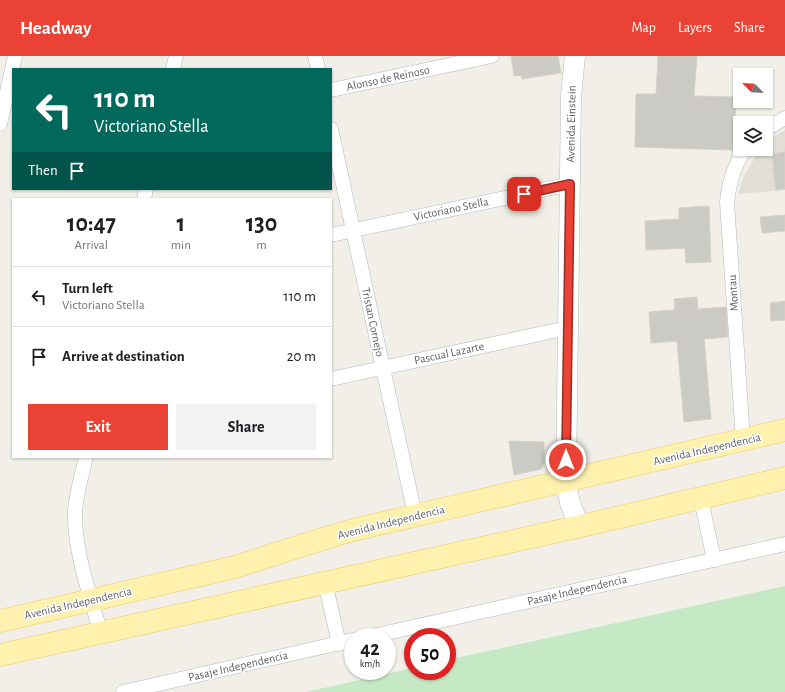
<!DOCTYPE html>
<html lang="en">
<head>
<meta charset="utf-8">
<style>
  :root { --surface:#fff; --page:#f2f2f2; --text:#202124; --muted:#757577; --line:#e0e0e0; --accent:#ea4335 }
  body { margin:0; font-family:"Alegreya Sans",sans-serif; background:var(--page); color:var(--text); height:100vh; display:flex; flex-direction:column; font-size:15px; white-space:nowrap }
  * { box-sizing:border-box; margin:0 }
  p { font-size:13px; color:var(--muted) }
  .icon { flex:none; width:22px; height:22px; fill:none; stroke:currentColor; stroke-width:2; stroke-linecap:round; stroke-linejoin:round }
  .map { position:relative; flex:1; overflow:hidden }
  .sheet { position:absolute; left:12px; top:142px; width:320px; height:260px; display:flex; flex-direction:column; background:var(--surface); border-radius:0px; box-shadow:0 1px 3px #0004 }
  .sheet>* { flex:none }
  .top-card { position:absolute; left:12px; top:12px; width:320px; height:122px; border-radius:0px; box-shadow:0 1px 3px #0004; background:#00695c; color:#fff; overflow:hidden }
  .needle { width:26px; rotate:294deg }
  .fabs { position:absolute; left:733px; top:12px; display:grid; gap:8px }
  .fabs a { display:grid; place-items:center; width:40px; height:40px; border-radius:0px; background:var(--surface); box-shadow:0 1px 3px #0004; font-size:20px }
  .speed { position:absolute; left:344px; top:572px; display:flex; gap:8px; font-size:20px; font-weight:700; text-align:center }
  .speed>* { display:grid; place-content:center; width:52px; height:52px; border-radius:50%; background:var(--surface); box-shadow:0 1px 3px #0004; line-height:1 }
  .speed small { font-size:10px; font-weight:400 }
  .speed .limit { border:6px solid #d22; background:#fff; color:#111 }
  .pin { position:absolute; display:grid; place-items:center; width:34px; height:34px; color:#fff; margin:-17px; border-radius:8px; box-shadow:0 2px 6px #0006 }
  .me { position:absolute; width:44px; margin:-22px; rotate:0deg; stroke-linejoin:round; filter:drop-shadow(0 0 3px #0008) }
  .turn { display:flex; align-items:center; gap:14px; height:84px; padding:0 16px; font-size:18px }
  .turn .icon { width:52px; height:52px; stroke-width:2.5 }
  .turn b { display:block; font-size:28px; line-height:34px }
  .then { display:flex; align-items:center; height:38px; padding:0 16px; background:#0003; gap:8px; font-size:15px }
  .eta { display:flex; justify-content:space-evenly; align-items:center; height:68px; text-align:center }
  .eta b { font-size:24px; font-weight:600; line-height:28px }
  .primary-button { display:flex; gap:8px; margin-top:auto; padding:8px 16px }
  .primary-button a { flex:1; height:46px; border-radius:0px; background:var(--accent); color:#fff; font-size:16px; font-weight:600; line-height:46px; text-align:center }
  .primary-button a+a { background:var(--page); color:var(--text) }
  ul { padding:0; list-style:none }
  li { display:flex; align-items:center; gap:12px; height:60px; padding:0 16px; border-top:1px solid var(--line) }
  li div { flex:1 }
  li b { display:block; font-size:15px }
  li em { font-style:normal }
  header { display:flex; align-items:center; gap:24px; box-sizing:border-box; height:56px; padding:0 20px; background:var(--accent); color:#fff }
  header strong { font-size:19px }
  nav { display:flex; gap:22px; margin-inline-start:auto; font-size:14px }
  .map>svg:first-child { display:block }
  .education { fill:#e1ded6 }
  .green { fill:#c5e8c5 }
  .building { fill:#cccac5; stroke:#d6d1c6 }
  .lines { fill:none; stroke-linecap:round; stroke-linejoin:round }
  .minor-casing { stroke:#b5b8bc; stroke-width:15 }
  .secondary-casing { stroke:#b6babf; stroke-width:21 }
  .primary-casing { stroke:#f2c960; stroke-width:23 }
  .minor { stroke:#fff; stroke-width:14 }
  .secondary { stroke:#fff; stroke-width:20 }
  .primary { stroke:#fff2af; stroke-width:22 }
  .route-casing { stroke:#982c22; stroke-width:10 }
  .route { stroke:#ea4335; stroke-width:7 }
  .labels { text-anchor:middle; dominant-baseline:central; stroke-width:3; stroke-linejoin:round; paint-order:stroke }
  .street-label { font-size:12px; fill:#5f6368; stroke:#fff }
</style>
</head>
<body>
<header>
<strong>Headway</strong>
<nav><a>Map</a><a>Layers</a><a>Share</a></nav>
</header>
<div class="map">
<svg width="785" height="636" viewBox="0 0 785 636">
  <rect width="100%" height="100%" fill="#f1efe8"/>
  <!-- education -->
  <path class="education" d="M 785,74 L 785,134 L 738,138 L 744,120 L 760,93 L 766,93 L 766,88 L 776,79 Z"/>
  <!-- green -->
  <path class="green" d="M 785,530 L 785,636 L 306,636 L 413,612 L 413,615 L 447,615 L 447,604 Z"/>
  <!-- building -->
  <g class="building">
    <path d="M 511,0 L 558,0 L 561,17 L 522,23 L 521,19 L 514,20 Z"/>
    <path d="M 658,0 L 697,0 L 694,40 L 736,41 L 734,94 L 635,91 L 636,38 L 656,38 Z"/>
    <path d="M 785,96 L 785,133 L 776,134 L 772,98 Z"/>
    <path d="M 709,150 L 711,206 L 686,207 L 685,192 L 646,194 L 645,165 L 679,163 L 679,152 Z"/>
    <path d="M 785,159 L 785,175 L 762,177 L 760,161 Z"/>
    <path d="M 697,241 L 698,253 L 726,251 L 728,281 L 704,283 L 711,363 L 684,366 L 677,285 L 651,287 L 649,256 L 675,254 L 674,243 Z"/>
    <path d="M 785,245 L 785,264 L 771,265 L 770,247 Z"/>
    <path d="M 509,385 L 544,386 L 544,407 L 541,413 L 514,419 Z"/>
  </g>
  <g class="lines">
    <defs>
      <g id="minor">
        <path d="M 315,0 L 318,13"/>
        <path d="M 173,13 L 176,0"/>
        <path d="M 331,34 L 492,0"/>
        <path d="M 0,68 L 15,0"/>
        <path d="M 331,73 L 415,459"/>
        <path d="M 766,73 L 785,62"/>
        <path d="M 144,143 L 146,133"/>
        <path d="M 331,179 L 570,128"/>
        <path d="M 331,323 L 567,272"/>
        <path d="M 743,384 L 727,146 C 729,127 734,109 745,93"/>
        <path d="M 86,401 C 82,419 76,437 75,456 C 74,494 90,540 101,577"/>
        <path d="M 701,443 L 714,504"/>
        <path d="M 325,526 L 339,588"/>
        <path d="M 368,581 L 785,488"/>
        <path d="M 123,636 L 353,584"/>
      </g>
      <path id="secondary" d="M 575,0 L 571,40 L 566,426 L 570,447 L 579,470"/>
      <g id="primary">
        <path d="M 0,565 L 235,511 L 316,485 L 353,474 L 785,374"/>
        <path d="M 0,599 L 599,466 L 785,422"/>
      </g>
    </defs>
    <!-- minor casing -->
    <use href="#minor" class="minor-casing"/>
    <!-- secondary casing -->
    <use href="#secondary" class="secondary-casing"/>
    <!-- primary casing -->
    <use href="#primary" class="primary-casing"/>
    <!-- minor -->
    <use href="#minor" class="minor"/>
    <!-- secondary -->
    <use href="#secondary" class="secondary"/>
    <!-- primary -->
    <use href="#primary" class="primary"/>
  </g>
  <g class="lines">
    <defs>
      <path id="route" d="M 524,138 L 570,128 L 566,404"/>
    </defs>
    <!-- route casing -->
    <use href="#route" class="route-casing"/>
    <!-- route -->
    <use href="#route" class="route"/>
  </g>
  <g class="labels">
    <!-- street labels -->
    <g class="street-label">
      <text transform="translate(388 22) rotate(-12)">Alonso de Reinoso</text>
      <text transform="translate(571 68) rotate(-89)">Avenida Einstein</text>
      <text transform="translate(451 153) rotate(-12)">Victoriano Stella</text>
      <text transform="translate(733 237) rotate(-94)">Montau</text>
      <text transform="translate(373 266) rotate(78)">Tristan Cornejo</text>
      <text transform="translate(449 297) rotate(-12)">Pascual Lazarte</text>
      <text transform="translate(707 393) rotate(-13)">Avenida Independencia</text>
      <text transform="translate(391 466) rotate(-14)">Avenida Independencia</text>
      <text transform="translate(577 534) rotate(-13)">Pasaje Independencia</text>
      <text transform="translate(78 547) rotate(-13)">Avenida Independencia</text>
      <text transform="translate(238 610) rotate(-13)">Pasaje Independencia</text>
    </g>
  </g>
</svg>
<div class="fabs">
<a><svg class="needle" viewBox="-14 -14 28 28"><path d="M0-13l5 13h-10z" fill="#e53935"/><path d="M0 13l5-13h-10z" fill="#757577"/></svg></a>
<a><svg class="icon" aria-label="layers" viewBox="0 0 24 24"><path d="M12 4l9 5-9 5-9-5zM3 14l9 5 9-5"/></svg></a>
</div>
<div class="speed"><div>42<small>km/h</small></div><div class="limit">50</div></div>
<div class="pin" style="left:524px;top:138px;background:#d93025"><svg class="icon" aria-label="arrive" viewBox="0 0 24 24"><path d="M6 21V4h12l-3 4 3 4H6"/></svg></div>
<svg class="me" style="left:566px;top:404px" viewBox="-20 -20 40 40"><circle r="17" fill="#ea4335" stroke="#fff" stroke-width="3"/><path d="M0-11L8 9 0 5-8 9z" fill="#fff"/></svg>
<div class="top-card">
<div class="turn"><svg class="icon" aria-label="left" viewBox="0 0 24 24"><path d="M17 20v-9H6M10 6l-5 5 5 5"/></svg><div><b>110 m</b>Victoriano Stella</div></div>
<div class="then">Then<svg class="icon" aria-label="arrive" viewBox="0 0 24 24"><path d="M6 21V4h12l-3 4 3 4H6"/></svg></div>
</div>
<section class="sheet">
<div class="eta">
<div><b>10:47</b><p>Arrival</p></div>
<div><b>1</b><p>min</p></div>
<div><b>130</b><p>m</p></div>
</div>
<ul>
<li><svg class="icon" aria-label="left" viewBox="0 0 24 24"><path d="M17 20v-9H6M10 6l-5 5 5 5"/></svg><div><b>Turn left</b><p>Victoriano Stella</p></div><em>110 m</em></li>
<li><svg class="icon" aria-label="arrive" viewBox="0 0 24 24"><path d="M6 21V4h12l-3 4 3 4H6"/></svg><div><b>Arrive at destination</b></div><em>20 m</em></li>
</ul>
<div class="primary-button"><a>Exit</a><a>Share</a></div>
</section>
</div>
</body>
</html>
